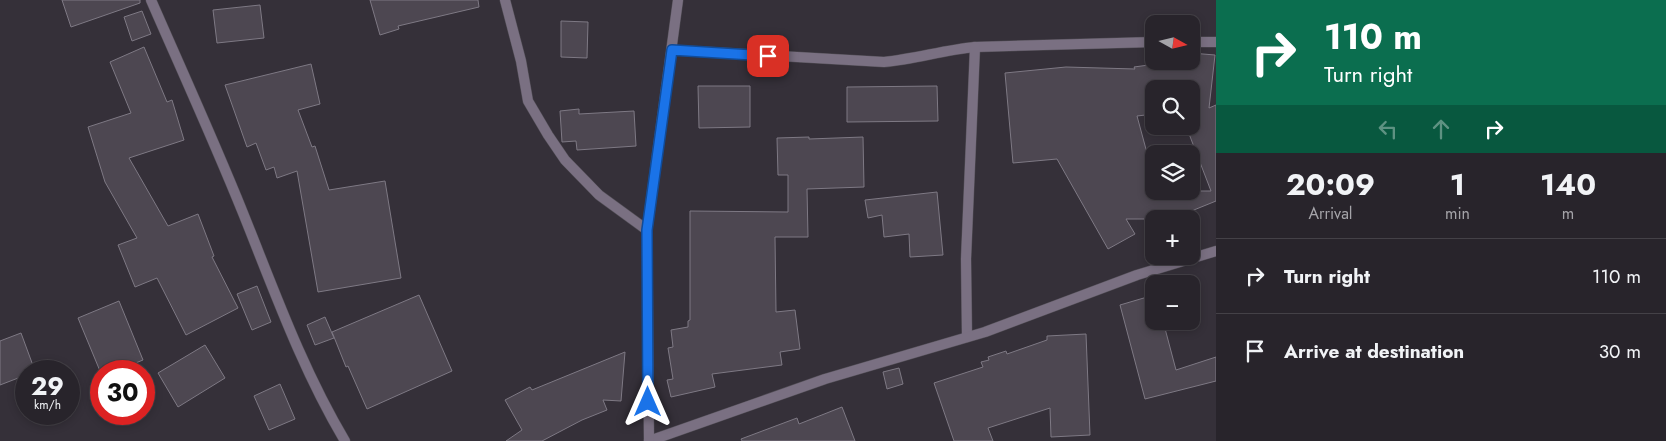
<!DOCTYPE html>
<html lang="en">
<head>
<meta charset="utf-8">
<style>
  :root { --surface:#28242b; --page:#343037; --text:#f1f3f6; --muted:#a5a4a9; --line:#444147 }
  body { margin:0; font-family:Jost,sans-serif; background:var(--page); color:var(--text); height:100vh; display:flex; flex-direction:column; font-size:19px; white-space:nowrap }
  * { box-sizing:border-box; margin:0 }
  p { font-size:16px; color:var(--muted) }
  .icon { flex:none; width:28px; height:28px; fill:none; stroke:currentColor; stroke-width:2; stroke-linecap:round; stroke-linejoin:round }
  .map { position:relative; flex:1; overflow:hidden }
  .panel { display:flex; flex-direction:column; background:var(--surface); width:450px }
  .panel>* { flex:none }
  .top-card { background:#0b6e4f; color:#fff; overflow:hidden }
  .needle { width:32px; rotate:98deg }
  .tools { position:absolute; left:1145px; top:15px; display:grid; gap:10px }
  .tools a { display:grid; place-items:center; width:55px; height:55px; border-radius:10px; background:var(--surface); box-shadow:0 2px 8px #0003,0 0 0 1px var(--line); font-size:25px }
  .speed { position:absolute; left:15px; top:360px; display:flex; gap:10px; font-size:25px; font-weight:700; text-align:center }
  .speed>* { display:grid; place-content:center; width:65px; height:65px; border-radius:50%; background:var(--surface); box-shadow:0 2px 8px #0003,0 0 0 1px var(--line); line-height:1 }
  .speed small { font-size:12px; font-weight:400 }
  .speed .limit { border:8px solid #d22; background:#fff; color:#111 }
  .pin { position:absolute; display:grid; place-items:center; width:42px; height:42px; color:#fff; margin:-21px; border-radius:10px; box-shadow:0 2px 8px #0006 }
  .me { position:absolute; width:55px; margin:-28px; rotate:0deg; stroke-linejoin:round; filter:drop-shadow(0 0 4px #0008) }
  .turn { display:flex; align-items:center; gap:18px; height:105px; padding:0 25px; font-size:22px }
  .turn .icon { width:65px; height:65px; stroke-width:2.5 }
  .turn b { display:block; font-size:35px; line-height:42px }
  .lanes { display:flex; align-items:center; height:48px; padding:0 25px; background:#0003; justify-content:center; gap:25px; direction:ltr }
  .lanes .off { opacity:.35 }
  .eta { display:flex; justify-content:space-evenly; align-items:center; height:85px; text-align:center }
  .eta b { font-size:30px; font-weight:700; line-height:35px }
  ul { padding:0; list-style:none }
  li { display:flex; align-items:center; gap:15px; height:75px; padding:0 25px; border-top:1px solid var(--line) }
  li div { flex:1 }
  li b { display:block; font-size:19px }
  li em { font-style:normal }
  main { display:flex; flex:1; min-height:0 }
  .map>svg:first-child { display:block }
  .building { fill:#4d4751; stroke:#7e7984; fill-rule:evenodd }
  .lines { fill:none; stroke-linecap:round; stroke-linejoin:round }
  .minor-casing { stroke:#524e56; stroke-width:11 }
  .minor { stroke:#7a7082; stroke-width:10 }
  .route-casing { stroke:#114b97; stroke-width:12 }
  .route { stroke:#1a73e8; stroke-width:9 }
</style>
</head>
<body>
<main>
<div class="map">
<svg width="1216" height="441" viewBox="0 0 1216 441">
  <rect width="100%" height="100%" fill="#353039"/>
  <!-- building -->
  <g class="building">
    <path d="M 62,0 L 140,0 L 140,3 L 71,27 Z"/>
    <path d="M 370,0 L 478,0 L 479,7 L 398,26 L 399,29 L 380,35 Z"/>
    <path d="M 260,5 L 264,38 L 217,43 L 213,10 Z"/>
    <path d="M 142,11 L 151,34 L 132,41 L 124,17 Z"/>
    <path d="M 561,21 L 588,22 L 587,58 L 561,57 Z"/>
    <path d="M 144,47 L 167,102 L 172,100 L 184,140 L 129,158 L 168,226 L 198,214 L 214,256 L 212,257 L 238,308 L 186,335 L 157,278 L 135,287 L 118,245 L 137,238 L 105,182 L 88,127 L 131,113 L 110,62 Z"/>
    <path d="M 1191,53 L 1215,55 L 1209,108 L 1216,105 L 1216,201 L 1179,216 L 1178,212 L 1165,219 L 1126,219 L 1135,234 L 1108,249 L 1057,159 L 1013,163 L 1005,73 L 1066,67 L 1135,69 L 1134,67 L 1178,61 L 1191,61 ZM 1154,89 L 1191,89 L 1191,126 L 1186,126 L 1211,191 L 1154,191 L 1154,162 L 1150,164 L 1137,116 L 1154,114 Z"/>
    <path d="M 311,64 L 320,104 L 298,110 L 312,147 L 315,146 L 329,190 L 385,181 L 401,278 L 318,292 L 297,171 L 277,178 L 274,167 L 266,170 L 256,143 L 247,147 L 225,85 Z"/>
    <path d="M 698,86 L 750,86 L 750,127 L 699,128 Z"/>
    <path d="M 937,86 L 938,121 L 847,122 L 847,87 Z"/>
    <path d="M 579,109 L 579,114 L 634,111 L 636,146 L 577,150 L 576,141 L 562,142 L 560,111 Z"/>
    <path d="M 809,137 L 809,139 L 863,137 L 864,187 L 807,189 L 808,237 L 775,237 L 776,312 L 795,310 L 800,349 L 780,352 L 782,365 L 712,374 L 715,387 L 671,397 L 667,380 L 673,379 L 668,348 L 673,347 L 671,330 L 688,327 L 688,321 L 690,320 L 690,211 L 788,212 L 788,175 L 778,175 L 777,138 Z"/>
    <path d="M 937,192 L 943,255 L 910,257 L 909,234 L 884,237 L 882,215 L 868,218 L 865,200 Z"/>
    <path d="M 257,286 L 271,322 L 252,330 L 237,294 Z"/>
    <path d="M 419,295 L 452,371 L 367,409 L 348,366 L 346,367 L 332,332 Z"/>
    <path d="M 1154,295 L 1154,321 L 1163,321 L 1176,370 L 1216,357 L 1216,381 L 1145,399 L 1120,305 Z"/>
    <path d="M 119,301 L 143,360 L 116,371 L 100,371 L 78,318 Z"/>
    <path d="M 325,317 L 334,338 L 315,345 L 307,325 Z"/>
    <path d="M 21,333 L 35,371 L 26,371 L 26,375 L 0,385 L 0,341 Z"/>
    <path d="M 1086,334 L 1090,435 L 1051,437 L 1050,408 L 988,428 L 993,441 L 954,441 L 934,383 L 983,367 L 981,362 L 989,360 L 988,357 L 1006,351 L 1007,354 L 1047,340 L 1047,336 Z"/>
    <path d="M 205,345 L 225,378 L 178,407 L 158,373 Z"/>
    <path d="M 625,352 L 621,401 L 603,400 L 607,410 L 582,420 L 542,441 L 506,441 L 522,430 L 505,400 L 530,387 L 532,390 Z"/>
    <path d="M 899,368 L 903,384 L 887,389 L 883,372 Z"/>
    <path d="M 280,384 L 295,419 L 269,430 L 254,396 Z"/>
    <path d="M 842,407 L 855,441 L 742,441 L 741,439 L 797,418 L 799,424 Z"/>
  </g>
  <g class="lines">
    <defs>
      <g id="minor">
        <path d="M 151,0 C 182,71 214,141 243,213 C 274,290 302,369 345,441"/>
        <path d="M 505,0 L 521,61 L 528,101 L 548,135 L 565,160 L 599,195 L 647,230"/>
        <path d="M 1191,42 L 1216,42"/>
        <path d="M 672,50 L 884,62 C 915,59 944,50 975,47 L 1154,42"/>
        <path d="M 967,337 L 966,259 L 975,47"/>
        <path d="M 649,441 L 825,379 L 985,332 L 1137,275 L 1216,251"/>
        <path d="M 649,441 L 647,230 L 678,0"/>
      </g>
    </defs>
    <!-- minor casing -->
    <use href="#minor" class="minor-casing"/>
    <!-- minor -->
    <use href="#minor" class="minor"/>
  </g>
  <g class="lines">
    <defs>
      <path id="route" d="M 648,402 L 647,230 L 672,50 L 768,56"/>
    </defs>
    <!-- route casing -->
    <use href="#route" class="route-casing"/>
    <!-- route -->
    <use href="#route" class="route"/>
  </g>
</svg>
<div class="tools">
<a><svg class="needle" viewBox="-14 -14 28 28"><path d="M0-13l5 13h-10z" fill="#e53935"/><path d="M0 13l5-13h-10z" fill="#a5a4a9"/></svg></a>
<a><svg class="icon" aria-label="search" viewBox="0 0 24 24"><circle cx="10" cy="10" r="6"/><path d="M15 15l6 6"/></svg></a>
<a><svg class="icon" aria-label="layers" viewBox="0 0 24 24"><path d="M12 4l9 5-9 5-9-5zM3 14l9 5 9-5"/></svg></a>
<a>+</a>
<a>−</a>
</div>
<div class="speed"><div>29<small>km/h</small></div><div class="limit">30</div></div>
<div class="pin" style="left:768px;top:56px;background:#d93025"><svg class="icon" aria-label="arrive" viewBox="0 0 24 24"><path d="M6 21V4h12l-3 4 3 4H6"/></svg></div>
<svg class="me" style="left:648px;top:402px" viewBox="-20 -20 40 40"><path d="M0-17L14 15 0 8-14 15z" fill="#1a73e8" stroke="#fff" stroke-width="4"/></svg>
</div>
<section class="panel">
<div class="top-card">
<div class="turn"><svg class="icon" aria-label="right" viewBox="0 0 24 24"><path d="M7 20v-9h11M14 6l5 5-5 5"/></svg><div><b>110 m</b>Turn right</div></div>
<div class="lanes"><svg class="icon off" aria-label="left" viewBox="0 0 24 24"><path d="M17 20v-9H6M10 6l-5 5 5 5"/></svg><svg class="icon off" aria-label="ahead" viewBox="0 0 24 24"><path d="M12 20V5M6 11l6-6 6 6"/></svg><svg class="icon" aria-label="right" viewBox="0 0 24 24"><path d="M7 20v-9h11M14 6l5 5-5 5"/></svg></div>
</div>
<div class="eta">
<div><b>20:09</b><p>Arrival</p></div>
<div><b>1</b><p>min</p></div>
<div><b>140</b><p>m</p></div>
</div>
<ul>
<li><svg class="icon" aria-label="right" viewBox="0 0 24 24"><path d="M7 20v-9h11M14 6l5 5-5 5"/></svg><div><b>Turn right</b></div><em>110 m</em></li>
<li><svg class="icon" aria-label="arrive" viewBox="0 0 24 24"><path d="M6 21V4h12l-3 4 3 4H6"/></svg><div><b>Arrive at destination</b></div><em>30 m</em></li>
</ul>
</section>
</main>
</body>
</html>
